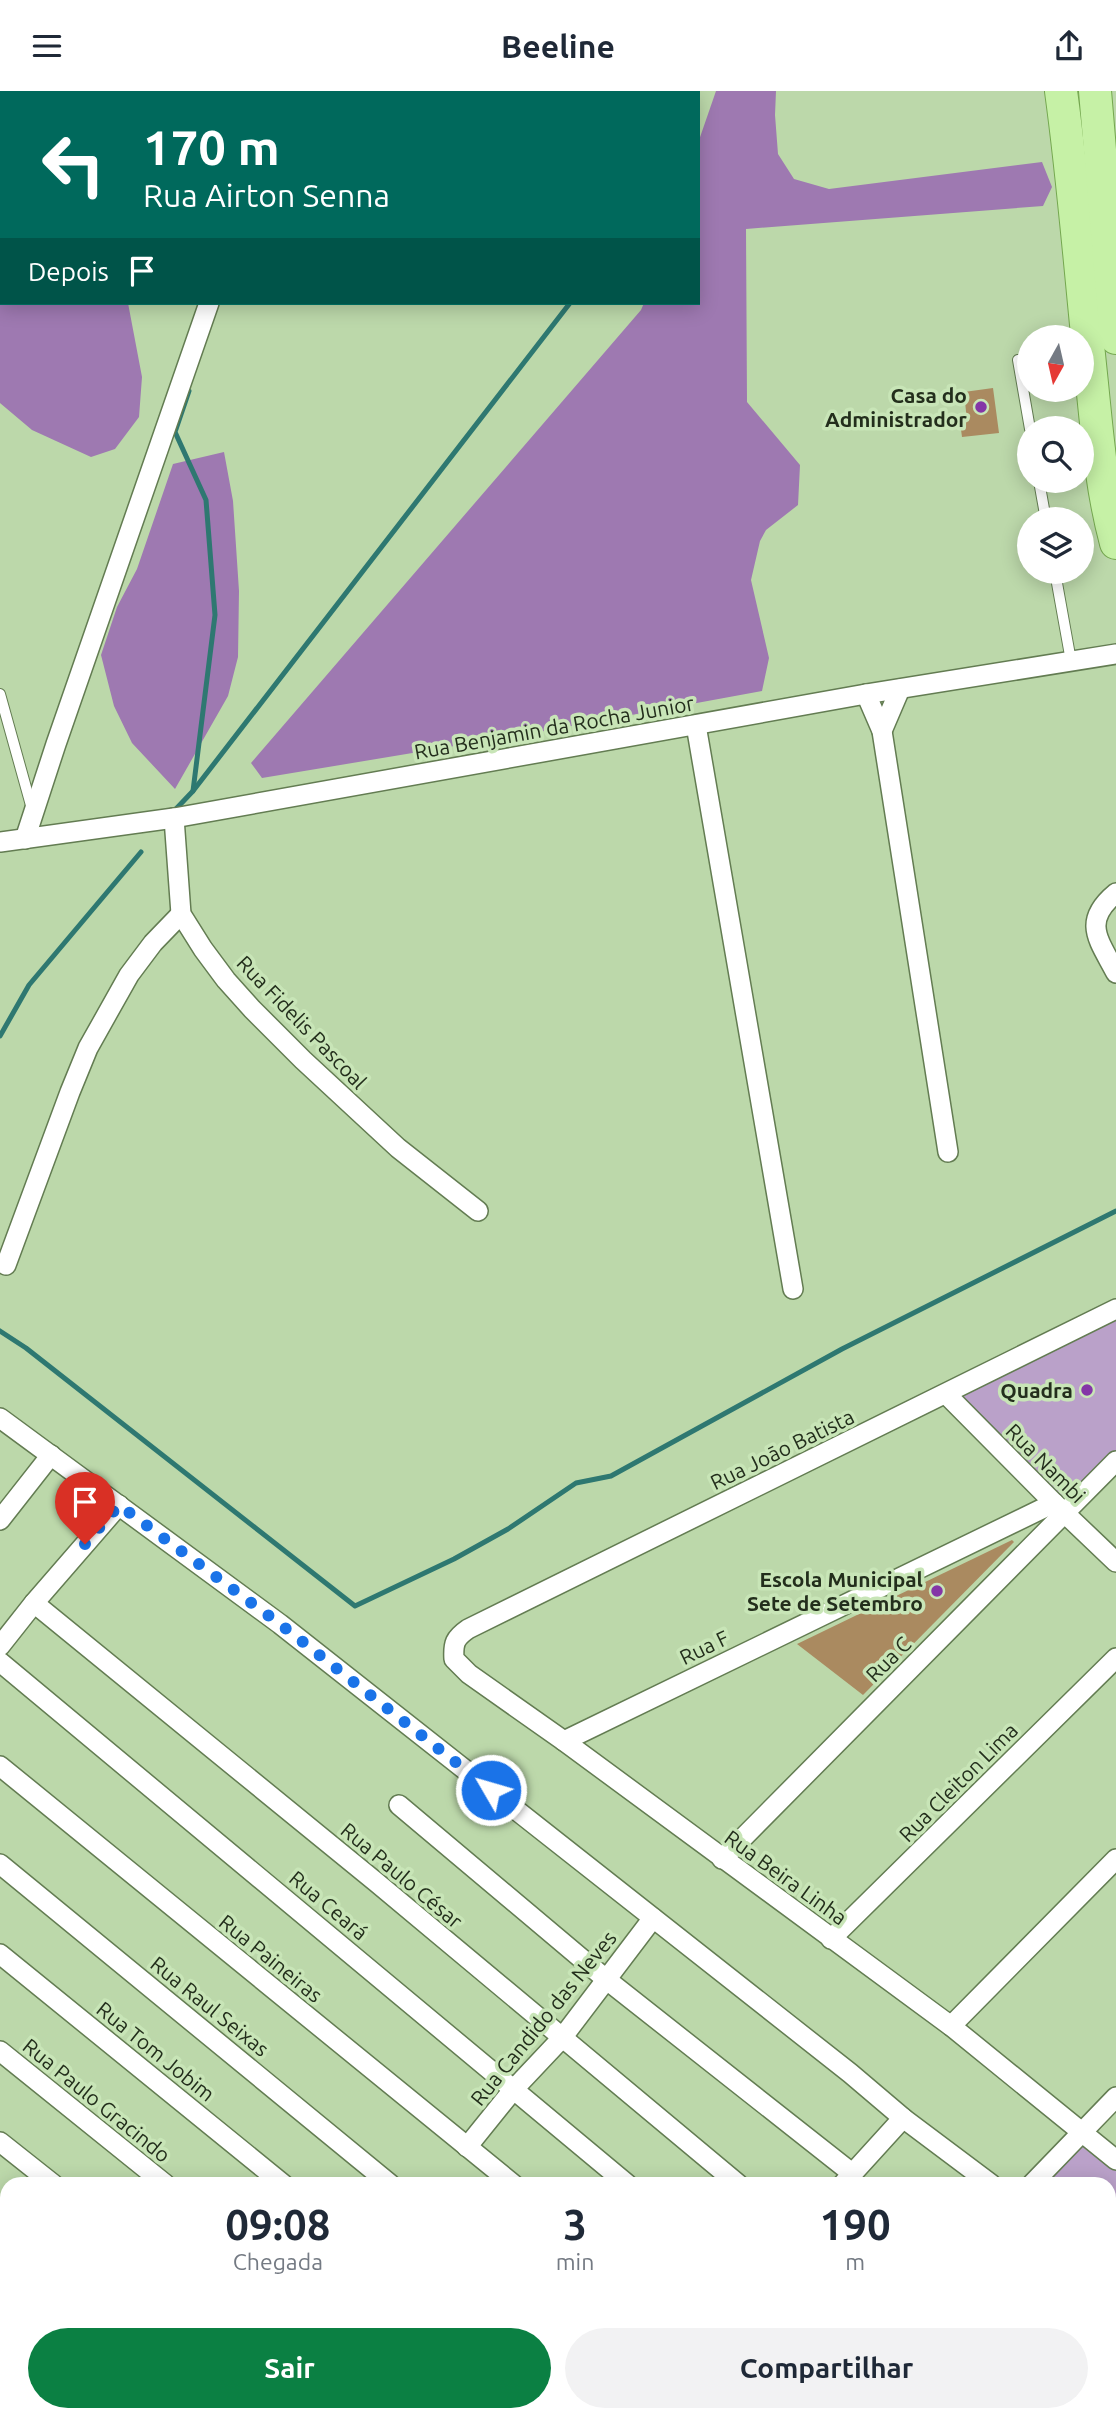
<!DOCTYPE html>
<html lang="pt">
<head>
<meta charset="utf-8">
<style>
  :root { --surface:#fff; --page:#f2f2f3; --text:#1f2937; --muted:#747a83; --accent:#0b8043 }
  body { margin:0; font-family:Ubuntu,sans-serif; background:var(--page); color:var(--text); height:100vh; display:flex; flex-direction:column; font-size:26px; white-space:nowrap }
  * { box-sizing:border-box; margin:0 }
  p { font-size:23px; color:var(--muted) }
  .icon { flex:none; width:38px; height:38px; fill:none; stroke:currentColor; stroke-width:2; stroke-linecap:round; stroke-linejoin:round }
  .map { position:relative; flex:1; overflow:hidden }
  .panel { position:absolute; left:0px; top:2086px; width:1116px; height:245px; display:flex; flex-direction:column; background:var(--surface); border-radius:21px 21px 0 0; box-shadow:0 4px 18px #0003 }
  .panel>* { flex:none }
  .guide { position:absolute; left:0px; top:0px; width:700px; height:214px; box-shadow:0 4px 18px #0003; background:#00695c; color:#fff; overflow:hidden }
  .needle { width:46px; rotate:188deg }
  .fabs { position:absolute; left:1017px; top:234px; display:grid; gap:14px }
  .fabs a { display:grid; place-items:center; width:77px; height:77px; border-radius:50%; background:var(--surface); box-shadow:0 4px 18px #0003; font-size:35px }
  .pin { position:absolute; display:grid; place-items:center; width:60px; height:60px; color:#fff; margin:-72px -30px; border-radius:50% 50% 50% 0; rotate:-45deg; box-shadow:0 0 7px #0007 }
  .pin .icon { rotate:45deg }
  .me { position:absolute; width:77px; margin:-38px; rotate:308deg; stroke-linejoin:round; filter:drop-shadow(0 0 5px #0008) }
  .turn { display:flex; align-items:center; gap:24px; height:147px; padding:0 28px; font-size:32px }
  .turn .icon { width:91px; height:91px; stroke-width:2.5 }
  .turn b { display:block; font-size:49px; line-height:60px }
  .then { display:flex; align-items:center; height:66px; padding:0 28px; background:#0003; gap:14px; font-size:26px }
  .eta { display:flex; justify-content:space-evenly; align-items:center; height:119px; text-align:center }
  .eta b { font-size:42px; font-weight:600; line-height:49px }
  .cta { display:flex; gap:14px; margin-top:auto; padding:14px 28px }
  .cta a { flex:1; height:80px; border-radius:42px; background:var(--accent); color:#fff; font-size:28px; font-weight:600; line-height:80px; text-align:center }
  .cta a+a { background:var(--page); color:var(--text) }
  header { display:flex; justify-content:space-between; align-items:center; height:91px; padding:0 28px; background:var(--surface); font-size:32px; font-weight:600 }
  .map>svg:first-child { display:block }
  .green { fill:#baa1c9 }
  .forest { fill:#9e79b1 }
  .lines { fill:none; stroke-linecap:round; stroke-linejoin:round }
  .stream { stroke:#2e7871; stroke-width:5 }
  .building { fill:#aa8a60 }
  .service-casing { stroke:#637c52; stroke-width:12 }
  .minor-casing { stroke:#637c52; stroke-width:22 }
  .primary-casing { stroke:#74a74f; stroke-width:34 }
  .service { stroke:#fff; stroke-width:10 }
  .minor { stroke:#fff; stroke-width:19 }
  .primary { stroke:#c6f1a6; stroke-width:32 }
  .route { stroke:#1a73e8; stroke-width:12; stroke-dasharray:0 21.6 }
  .poi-dot { fill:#8436a7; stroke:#c8e5b7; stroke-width:2.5 }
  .labels { text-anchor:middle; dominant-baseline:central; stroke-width:7; stroke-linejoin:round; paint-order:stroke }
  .poi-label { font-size:21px; font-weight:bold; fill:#232e1c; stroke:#c8e5b7; text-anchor:end }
  .street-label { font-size:21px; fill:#232e1c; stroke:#c8e5b7 }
</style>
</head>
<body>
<header><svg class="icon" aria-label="menu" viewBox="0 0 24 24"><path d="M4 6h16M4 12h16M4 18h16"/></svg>Beeline<svg class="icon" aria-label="share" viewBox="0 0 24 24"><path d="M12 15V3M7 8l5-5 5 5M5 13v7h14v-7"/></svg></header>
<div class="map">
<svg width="1116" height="2331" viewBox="0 0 1116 2331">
  <rect width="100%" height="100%" fill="#bcd8aa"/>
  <!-- green -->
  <g class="green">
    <path d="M 1116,1220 L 1116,1364 L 1064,1415 L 949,1302 Z"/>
    <path d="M 1080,2047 L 1116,2076 L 1116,2184 L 1110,2179 L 1110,2093 L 1039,2093 Z"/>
  </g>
  <!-- forest -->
  <g class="forest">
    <path d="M 0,0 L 71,0 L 71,2 L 2,2 L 2,212 L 128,212 L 142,286 L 139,326 L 115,358 L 91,366 L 32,339 L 0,312 Z"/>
    <path d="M 390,0 L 596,0 L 594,2 L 392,2 Z"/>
    <path d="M 716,0 L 776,0 L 775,24 L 778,63 L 794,88 L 829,98 L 1042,71 L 1052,96 L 1043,115 L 746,138 L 747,311 L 800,374 L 798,414 L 766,439 L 760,450 L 751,489 L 769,567 L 762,600 L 539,641 L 262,687 L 251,672 L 641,219 L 644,212 L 698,212 L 698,52 Z"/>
    <path d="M 224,361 L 233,410 L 239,500 L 238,566 L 228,605 L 175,698 L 132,652 L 114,615 L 101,564 L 117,516 L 137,478 L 173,373 Z"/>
  </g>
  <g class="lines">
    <!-- stream -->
    <g class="stream">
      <path d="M 658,2 L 658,0"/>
      <path d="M 189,300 L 175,341 L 206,409 L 215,524 L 193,700"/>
      <path d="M 174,720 L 193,700 L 570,212"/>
      <path d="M 0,945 L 29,894 L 141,761"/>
      <path d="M 0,1240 L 26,1257 L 355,1515 L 454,1468 L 508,1438 L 576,1392 L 611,1385 L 842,1258 L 1116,1120"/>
    </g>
  </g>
  <!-- building -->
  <g class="building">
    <path d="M 993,297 L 999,342 L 962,346 L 960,331 L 967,330 L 964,301 Z"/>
    <path d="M 1012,1449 L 1014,1451 L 863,1604 L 797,1553 Z"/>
  </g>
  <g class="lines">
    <defs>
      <g id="service">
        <path d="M 1018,269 L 1030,338"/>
        <path d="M 1039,390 L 1046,429"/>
        <path d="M 1055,481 L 1071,570"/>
        <path d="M 0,603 L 32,718"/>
      </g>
      <g id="minor">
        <path d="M 135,2 L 136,0"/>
        <path d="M 287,2 L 287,0"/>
        <path d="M 866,603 L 882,640 L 948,1061"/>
        <path d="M 696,634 L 793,1198"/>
        <path d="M 882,640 L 900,598"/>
        <path d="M 174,727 L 181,823 L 203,858 L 226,889 L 252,918 L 303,969 L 398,1057 L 478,1120"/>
        <path d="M 25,748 L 56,653 L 209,212"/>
        <path d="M 0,751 L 174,727 L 866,603 L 1116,563"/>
        <path d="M 1116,802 C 1081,831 1099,849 1116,882"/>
        <path d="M 6,1174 L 70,1001 L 88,957 L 129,884 L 153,852 L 181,823"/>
        <path d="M 1116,1218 L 468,1538 C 455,1547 453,1552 454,1568 L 469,1583 L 564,1650 L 951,1935 L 1116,2069"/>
        <path d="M 946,1303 L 1054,1412 L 1116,1471"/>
        <path d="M 0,1327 L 280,1533 L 850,1982 L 903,2027 L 991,2093"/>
        <path d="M 0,1429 L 51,1364"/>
        <path d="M 34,1512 L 376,1791 L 738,2093"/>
        <path d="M 0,1555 L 34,1512 L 119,1414"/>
        <path d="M 0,1571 L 627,2093"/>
        <path d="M 564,1650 L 1054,1412"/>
        <path d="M 0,1675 L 513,2093"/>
        <path d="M 399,1714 L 607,1889 L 853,2083"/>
        <path d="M 722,1768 L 1116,1370"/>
        <path d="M 0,1773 L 390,2093"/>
        <path d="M 831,1848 L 1116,1567"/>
        <path d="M 0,1863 L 283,2093"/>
        <path d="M 951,1935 L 1116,1768"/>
        <path d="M 0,1960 L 165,2093"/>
        <path d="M 0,2051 L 53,2093"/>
        <path d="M 467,2056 L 513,1999 L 562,1947 L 653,1827"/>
        <path d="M 843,2093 L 903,2027"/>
        <path d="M 1032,2093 L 1116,2006"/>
        <path d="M 0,2147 L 7,2152"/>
        <path d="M 1110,2184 L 1116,2189"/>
        <path d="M 0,2246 L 7,2251"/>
        <path d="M 1110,2300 L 1116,2294"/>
        <path d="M 8,2324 L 17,2331"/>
        <path d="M 102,2324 L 110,2331"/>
        <path d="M 226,2324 L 235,2331"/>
        <path d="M 340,2324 L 348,2331"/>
        <path d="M 459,2324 L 468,2331"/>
        <path d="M 568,2324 L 576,2331"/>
        <path d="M 618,2331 L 624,2324"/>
        <path d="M 787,2331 L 794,2324"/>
        <path d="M 1077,2331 L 1085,2324"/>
      </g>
      <g id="primary">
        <path d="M 1061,0 C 1074,94 1081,188 1091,283 C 1097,340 1101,397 1116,452"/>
        <path d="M 1095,0 L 1116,247"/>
      </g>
    </defs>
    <!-- service casing -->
    <use href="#service" class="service-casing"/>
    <!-- minor casing -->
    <use href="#minor" class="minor-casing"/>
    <!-- primary casing -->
    <use href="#primary" class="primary-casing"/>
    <!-- service -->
    <use href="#service" class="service"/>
    <!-- minor -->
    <use href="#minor" class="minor"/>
    <!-- primary -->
    <use href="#primary" class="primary"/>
  </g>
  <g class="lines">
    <!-- route -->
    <path class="route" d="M 85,1453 L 119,1414 L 280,1533 L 491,1699"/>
  </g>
  <!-- markers -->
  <g class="poi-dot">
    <circle cx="981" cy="316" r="7"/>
    <circle cx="1087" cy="1299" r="7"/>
    <circle cx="937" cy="1500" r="7"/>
  </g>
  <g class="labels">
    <!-- poi labels -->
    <g class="poi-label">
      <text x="967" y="304">Casa do<tspan x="967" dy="24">Administrador</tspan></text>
      <text x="1073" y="1299">Quadra</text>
      <text x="923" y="1488">Escola Municipal<tspan x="923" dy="24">Sete de Setembro</tspan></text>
    </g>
    <!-- street labels -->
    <g class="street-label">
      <text transform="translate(554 636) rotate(-10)">Rua Benjamin da Rocha Junior</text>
      <text transform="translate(302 931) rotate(46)">Rua Fidelis Pascoal</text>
      <text transform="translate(782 1358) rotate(-26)">Rua Joāo Batista</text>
      <text transform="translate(1046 1372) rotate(45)">Rua Nambi</text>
      <text transform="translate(704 1556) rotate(-26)">Rua F</text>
      <text transform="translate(888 1568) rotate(-45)">Rua C</text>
      <text transform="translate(958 1691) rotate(-45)">Rua Cleiton Lima</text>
      <text transform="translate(402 1784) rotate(40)">Rua Paulo César</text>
      <text transform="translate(786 1786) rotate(36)">Rua Beira Linha</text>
      <text transform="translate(329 1814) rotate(40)">Rua Ceará</text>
      <text transform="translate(271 1867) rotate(39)">Rua Paineiras</text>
      <text transform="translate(210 1915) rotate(39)">Rua Raul Seixas</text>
      <text transform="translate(543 1927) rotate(-51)">Rua Candido das Neves</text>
      <text transform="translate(156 1960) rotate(39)">Rua Tom Jobim</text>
      <text transform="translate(97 2009) rotate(39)">Rua Paulo Gracindo</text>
    </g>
  </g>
</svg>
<div class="fabs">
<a><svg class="needle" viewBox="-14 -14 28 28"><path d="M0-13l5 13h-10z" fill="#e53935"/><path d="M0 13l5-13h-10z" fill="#747a83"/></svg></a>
<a><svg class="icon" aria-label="search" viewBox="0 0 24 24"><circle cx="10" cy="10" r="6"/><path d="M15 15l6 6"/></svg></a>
<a><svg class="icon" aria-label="layers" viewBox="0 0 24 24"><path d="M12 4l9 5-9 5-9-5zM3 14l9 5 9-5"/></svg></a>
</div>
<div class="pin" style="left:85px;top:1453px;background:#d93025"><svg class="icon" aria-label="arrive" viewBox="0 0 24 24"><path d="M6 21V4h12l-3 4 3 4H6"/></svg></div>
<svg class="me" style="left:491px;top:1699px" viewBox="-20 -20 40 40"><circle r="17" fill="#1a73e8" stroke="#fff" stroke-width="3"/><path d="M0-11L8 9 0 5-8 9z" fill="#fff"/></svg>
<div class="guide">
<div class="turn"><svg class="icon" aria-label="left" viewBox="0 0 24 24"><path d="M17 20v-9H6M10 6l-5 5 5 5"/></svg><div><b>170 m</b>Rua Airton Senna</div></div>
<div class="then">Depois<svg class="icon" aria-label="arrive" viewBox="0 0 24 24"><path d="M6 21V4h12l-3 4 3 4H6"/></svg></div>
</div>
<section class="panel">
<div class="eta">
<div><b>09:08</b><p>Chegada</p></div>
<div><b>3</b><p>min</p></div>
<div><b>190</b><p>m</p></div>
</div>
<div class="cta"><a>Sair</a><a>Compartilhar</a></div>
</section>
</div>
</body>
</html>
